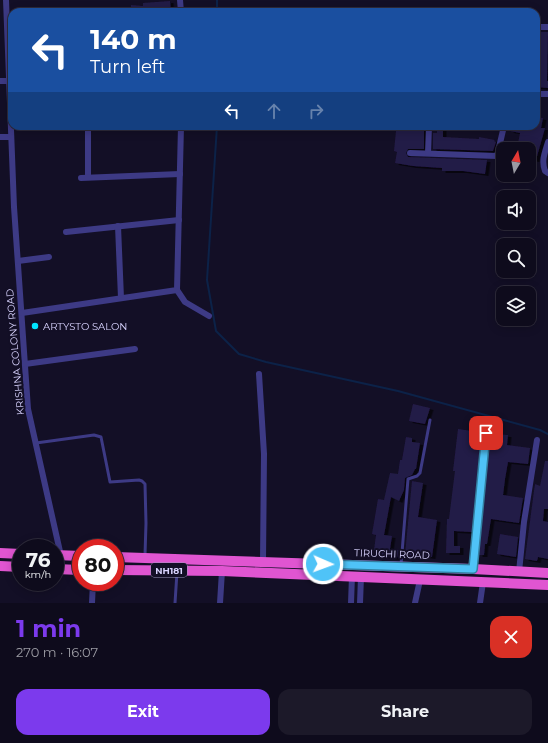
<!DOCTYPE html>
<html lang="en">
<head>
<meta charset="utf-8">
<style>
  :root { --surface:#0e0b1c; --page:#1c1929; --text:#f1f3f6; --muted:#9b9ba3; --line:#2e2b3b; --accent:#7c3aed }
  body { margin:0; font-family:Montserrat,sans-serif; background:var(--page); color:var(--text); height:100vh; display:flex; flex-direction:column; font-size:15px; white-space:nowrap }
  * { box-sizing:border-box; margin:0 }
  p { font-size:13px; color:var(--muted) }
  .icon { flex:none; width:22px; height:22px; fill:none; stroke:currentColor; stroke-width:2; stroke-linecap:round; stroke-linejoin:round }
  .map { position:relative; height:603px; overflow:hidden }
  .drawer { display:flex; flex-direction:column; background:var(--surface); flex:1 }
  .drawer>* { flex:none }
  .guide { position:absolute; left:8px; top:8px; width:532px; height:122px; border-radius:12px; box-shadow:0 2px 10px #0003,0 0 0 1px var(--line); background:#1a4fa0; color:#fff; overflow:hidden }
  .needle { width:26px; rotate:10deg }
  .controls { position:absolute; left:496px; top:142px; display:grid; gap:8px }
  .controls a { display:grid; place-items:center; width:40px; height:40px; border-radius:8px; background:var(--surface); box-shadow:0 2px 10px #0003,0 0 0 1px var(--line); font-size:20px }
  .speed { position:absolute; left:12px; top:539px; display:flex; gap:8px; font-size:20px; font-weight:700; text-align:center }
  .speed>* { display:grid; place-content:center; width:52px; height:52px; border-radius:50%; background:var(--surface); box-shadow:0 2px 10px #0003,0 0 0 1px var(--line); line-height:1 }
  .speed small { font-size:10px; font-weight:400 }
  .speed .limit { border:6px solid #d22; background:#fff; color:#111 }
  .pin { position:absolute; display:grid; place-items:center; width:34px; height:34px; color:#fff; margin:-17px; border-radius:8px; box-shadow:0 2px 6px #0006 }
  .me { position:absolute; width:44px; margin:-22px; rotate:92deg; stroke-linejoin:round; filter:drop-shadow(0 0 3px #0008) }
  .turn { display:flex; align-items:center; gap:14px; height:84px; padding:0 16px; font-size:18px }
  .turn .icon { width:52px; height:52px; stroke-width:2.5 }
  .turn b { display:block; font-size:28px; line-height:34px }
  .lanes { display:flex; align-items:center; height:38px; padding:0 16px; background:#0003; justify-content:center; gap:20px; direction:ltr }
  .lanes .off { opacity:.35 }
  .round { display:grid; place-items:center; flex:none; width:42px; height:42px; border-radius:12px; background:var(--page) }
  .overview { display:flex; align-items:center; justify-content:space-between; height:68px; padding:0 16px }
  h1 { font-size:24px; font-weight:700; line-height:30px; color:var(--accent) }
  .primary-button { display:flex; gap:8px; margin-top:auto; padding:8px 16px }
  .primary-button a { flex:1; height:46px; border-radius:12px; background:var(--accent); color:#fff; font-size:16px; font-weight:700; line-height:46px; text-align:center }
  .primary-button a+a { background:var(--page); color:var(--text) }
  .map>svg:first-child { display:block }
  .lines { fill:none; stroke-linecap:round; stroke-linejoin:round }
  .stream { stroke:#0c2248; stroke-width:2 }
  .building { fill:#241b47; filter:url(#shadow) }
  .service { stroke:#3d3a85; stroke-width:3 }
  .minor { stroke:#3d3a85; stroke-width:6 }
  .trunk { stroke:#e055d1; stroke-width:10 }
  .route-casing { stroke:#337fa1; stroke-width:10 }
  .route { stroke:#4fc3f7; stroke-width:7 }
  .poi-dot { fill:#00e5ff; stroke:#130f26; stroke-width:1.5 }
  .labels { text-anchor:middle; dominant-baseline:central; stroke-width:4; stroke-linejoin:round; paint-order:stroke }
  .shield { fill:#130f26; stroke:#9e99be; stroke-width:1 }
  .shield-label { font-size:9px; font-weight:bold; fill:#d9d4ff }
  .poi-label { font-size:10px; fill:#d9d4ff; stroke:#130f26; text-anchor:start }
  .street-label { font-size:10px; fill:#d9d4ff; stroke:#130f26 }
</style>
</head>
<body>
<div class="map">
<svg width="548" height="603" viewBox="0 0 548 603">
  <defs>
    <filter id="shadow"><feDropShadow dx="3.5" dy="2" stdDeviation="0" flood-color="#0009"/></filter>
  </defs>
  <rect width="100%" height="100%" fill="#130f26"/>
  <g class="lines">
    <!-- stream -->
    <g class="stream">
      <path d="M 217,0 L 217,12"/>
      <path d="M 217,126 L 207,280 L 216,331 L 239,354 L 266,362 L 398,391 L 540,430 L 548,434"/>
    </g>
  </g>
  <!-- building -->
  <g class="building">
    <path d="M 170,1 L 171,12 L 131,12 L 131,5 L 143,6 L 143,3 Z"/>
    <path d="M 536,32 L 548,32 L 547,81 L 548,81 L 548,88 L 537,87 L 538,70 L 536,70 Z"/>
    <path d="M 536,117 L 543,118 L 541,128 L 545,128 L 536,160 L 529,159 L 529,149 L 517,149 L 520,133 L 510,131 L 512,126 L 536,126 Z"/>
    <path d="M 404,126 L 424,127 L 424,149 L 408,149 L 406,153 L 408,157 L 487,160 L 485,174 L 463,171 L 442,171 L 442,168 L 413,166 L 395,163 L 397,152 L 394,151 L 396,131 L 403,131 Z"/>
    <path d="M 437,129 L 443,129 L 443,137 L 479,139 L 479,137 L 495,140 L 494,141 L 496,142 L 493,151 L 433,149 L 433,133 L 437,133 Z"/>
    <path d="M 502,155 L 503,155 L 503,176 L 496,174 Z"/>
    <path d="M 413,404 L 430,408 L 425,424 L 409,421 Z"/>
    <path d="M 458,429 L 479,432 L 478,444 L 480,444 L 472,532 L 454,531 L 454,546 L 460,546 L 460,553 L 446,553 L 447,519 L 449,519 L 455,471 L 453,471 Z"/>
    <path d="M 494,434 L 508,435 L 507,445 L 530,448 L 528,464 L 508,462 L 505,479 L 503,495 L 523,498 L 519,523 L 491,519 L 487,544 L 485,544 L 484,555 L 479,555 L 489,445 L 492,446 Z"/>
    <path d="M 406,437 L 412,438 L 412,442 L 420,443 L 416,469 L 415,469 L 412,475 L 405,478 L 404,490 L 399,501 L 391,497 L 384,535 L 392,536 L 390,549 L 399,550 L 397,558 L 382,556 L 382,551 L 374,550 L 376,535 L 372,534 L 378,499 L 384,500 L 390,473 L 398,474 L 400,460 L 402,460 Z"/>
    <path d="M 545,461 L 548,461 L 548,509 L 544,509 L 543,521 L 548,522 L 548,559 L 538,557 L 537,561 L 525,559 L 534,491 L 535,484 L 540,486 Z"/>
    <path d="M 412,481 L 423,483 L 418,517 L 437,520 L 432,557 L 417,555 L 417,556 L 405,555 Z"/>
    <path d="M 500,534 L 518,537 L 516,557 L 497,554 Z"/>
  </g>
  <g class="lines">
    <!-- service -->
    <g class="service">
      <path d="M 36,443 L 94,435 L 101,437 L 110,482 L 139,480 L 142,481 L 145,484 L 146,523 L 145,555"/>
      <path d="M 401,565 L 408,479 L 417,476 L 420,473 L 430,420"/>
      <path d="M 175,603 L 177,572"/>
    </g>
    <!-- minor -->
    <g class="minor">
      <path d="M 6,0 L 14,207 L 28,409 L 61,556 L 61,569"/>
      <path d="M 180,0 L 181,12"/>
      <path d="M 536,27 L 548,27"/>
      <path d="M 0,81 L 9,81"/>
      <path d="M 536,94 L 548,94"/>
      <path d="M 59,128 L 121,126"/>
      <path d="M 0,137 L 11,137"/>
      <path d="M 548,142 C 545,152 541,161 545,171 L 548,173"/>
      <path d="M 410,153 L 497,156 L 504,126"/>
      <path d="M 428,153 L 429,126"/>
      <path d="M 88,177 L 88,127"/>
      <path d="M 81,178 L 180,174"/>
      <path d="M 118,226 L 121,298"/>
      <path d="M 66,232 L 179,220"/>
      <path d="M 18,261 L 49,257"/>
      <path d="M 177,290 L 185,302 L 209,316"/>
      <path d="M 22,313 L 177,290 L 181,126"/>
      <path d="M 25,364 L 135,349"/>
      <path d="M 259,374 L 264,454 L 263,562"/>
      <path d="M 473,569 L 486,433"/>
      <path d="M 519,572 L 524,522 L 537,440"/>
      <path d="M 92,603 L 93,582"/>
      <path d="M 220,603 L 222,571"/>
      <path d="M 351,603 L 352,576"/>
      <path d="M 360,603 L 361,577"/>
      <path d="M 415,603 L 420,580"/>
      <path d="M 480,603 L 483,582"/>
    </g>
    <!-- trunk -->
    <g class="trunk">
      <path d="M 0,553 L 21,554"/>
      <path d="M 55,555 L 81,556"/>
      <path d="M 115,557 L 473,569 L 548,573"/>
      <path d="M 0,566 L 21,567"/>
      <path d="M 55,569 L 81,570"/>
      <path d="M 115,570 L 222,571 L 548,585"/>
    </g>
  </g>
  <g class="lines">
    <defs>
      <path id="route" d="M 323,564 L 473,569 L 486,433"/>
    </defs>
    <!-- route casing -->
    <use href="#route" class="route-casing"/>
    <!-- route -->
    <use href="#route" class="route"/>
  </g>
  <!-- markers -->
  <circle class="poi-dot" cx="35" cy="326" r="4"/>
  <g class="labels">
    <!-- shield labels -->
    <rect class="shield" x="151" y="563" width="36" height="14" rx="3"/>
    <g class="shield-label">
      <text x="169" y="570">NH181</text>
    </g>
    <!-- poi labels -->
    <g class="poi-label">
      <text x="43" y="326">ARTYSTO SALON</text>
    </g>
    <!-- street labels -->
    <g class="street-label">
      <text transform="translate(15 352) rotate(-95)">KRISHNA COLONY ROAD</text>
      <text transform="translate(392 554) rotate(2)">TIRUCHI ROAD</text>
    </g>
  </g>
</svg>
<div class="controls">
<a><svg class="needle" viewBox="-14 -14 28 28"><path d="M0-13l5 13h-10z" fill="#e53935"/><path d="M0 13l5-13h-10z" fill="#9b9ba3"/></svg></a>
<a><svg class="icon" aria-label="sound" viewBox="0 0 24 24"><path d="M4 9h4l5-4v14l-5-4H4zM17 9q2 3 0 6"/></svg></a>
<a><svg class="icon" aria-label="search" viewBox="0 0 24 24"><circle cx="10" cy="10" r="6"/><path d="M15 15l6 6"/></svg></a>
<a><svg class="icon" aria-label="layers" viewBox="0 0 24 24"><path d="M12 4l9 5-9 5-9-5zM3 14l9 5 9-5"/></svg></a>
</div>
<div class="speed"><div>76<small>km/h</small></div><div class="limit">80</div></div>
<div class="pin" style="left:486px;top:433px;background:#d93025"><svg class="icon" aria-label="arrive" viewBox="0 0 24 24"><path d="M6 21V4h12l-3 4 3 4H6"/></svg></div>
<svg class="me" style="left:323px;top:564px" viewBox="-20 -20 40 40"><circle r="17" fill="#4fc3f7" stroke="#fff" stroke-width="3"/><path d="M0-11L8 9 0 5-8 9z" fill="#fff"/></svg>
<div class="guide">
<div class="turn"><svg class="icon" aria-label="left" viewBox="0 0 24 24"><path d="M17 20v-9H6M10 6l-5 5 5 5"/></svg><div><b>140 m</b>Turn left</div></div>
<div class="lanes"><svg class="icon" aria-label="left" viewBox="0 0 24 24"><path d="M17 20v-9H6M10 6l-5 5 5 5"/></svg><svg class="icon off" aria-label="ahead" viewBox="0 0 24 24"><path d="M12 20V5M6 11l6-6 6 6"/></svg><svg class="icon off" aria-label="right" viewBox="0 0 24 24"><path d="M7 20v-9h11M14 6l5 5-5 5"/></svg></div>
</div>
</div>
<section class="drawer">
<div class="overview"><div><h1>1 min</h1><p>270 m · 16:07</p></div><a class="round" style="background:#d93025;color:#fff"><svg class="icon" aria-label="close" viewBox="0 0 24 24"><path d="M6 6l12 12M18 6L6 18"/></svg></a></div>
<div class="primary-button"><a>Exit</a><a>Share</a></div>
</section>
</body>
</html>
